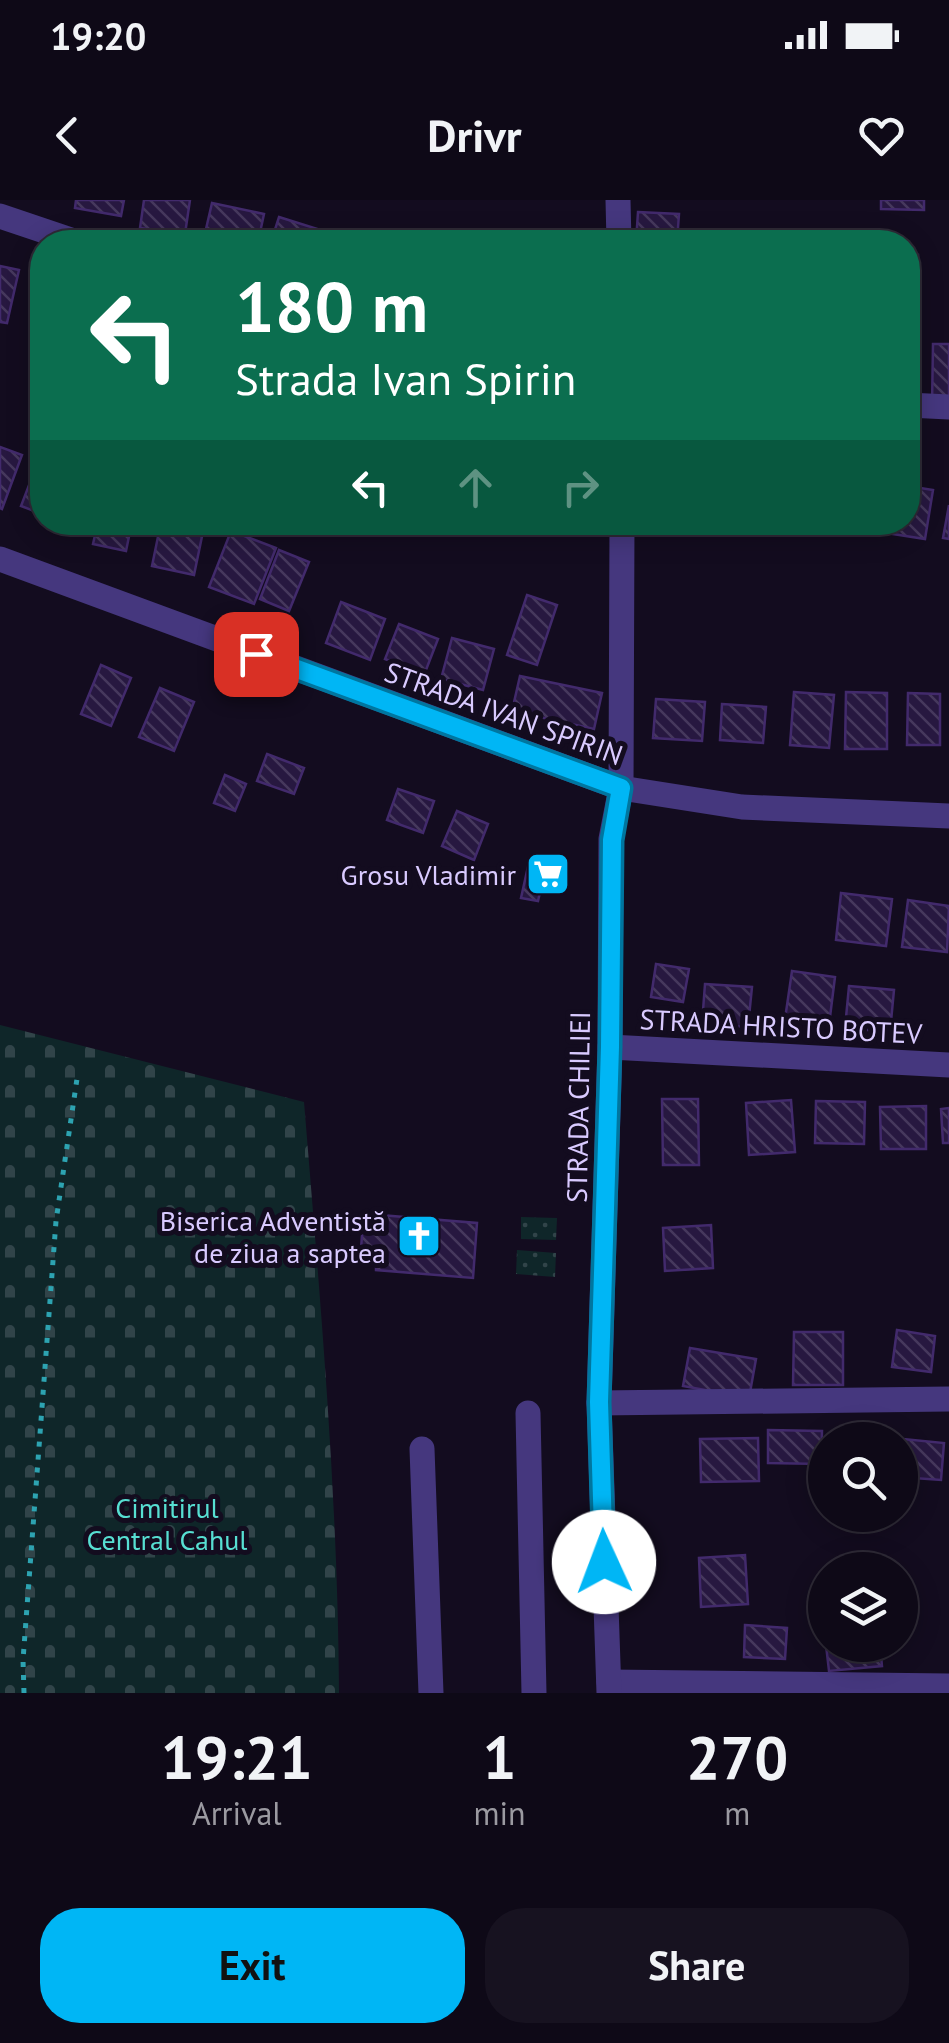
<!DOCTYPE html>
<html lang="en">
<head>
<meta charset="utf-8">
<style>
  :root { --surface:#0e0917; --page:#171220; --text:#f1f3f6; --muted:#9b9aa1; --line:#2e2a36; --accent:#00b6f5 }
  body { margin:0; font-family:"PT Sans",sans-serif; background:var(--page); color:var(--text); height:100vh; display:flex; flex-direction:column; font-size:38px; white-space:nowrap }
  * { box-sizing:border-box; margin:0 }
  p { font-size:32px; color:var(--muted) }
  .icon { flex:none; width:55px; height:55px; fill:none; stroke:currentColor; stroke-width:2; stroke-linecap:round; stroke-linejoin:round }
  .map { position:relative; height:1493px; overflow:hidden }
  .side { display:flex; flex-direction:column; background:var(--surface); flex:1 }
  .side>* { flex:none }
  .banner { position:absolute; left:30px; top:30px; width:890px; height:305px; border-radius:40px; box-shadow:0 5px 25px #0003,0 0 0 2px var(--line); background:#0b6e4f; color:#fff; overflow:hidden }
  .tools { position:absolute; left:808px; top:1222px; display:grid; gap:20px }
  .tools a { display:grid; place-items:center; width:110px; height:110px; border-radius:50%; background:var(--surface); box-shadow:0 5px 25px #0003,0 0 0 2px var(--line); font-size:50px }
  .pin { position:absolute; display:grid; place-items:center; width:85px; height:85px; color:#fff; margin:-42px; border-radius:20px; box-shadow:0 5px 15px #0006 }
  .me { position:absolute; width:110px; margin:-55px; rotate:358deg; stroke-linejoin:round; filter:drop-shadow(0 0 8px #0008) }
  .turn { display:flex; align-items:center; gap:35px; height:210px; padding:0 40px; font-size:45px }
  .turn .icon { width:130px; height:130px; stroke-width:2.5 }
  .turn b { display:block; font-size:70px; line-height:85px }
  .lanes { display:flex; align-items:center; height:95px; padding:0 40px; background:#0003; justify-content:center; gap:50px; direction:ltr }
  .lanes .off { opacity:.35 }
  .eta { display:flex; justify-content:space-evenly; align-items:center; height:170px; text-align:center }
  .eta b { font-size:60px; font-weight:800; line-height:70px }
  .cta { display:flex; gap:20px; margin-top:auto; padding:20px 40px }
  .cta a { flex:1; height:115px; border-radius:40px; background:var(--accent); color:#111; font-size:40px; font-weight:800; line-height:115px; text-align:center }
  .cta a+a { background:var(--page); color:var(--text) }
  .status { display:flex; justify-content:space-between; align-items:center; height:70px; padding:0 50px; background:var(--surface); direction:ltr }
  .status svg { height:28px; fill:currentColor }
  header { display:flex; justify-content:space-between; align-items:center; height:130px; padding:0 40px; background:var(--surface); font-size:45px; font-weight:800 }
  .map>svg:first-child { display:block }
  .green { fill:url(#green-dots) }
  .cemetery { fill:url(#cemetery-stones) }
  .building { fill:url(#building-back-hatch); stroke:#422a6c; stroke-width:2.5 }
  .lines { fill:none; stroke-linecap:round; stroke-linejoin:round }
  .path { stroke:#2da3b1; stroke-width:5; stroke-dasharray:5 8; stroke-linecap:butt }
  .minor { stroke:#45377e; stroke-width:25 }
  .route-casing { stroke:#00769f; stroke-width:25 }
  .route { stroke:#00b6f5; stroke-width:18 }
  .labels { text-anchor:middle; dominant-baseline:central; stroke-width:10; stroke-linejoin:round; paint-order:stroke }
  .street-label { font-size:28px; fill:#d9caff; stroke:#130c1f }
  .poi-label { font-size:28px; fill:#d9caff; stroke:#130c1f; text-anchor:end }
  .park-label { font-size:28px; fill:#57dfd2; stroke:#130c1f }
</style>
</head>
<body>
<div class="status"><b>19:20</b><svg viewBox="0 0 49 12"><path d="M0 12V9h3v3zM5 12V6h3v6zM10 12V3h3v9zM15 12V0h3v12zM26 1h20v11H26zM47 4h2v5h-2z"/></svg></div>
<header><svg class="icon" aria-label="back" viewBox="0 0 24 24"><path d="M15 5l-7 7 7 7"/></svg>Drivr<svg class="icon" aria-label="heart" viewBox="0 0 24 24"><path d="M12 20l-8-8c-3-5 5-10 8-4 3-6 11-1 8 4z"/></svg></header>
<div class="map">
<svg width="949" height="1493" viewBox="0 0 949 1493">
  <defs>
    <pattern id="green-dots" width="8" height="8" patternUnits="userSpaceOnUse" patternTransform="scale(2.5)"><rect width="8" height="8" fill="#0f2629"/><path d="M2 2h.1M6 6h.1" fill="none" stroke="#314449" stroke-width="1.8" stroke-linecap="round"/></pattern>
    <pattern id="cemetery-stones" width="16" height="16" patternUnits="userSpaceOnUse" patternTransform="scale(2.5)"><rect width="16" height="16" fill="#0f2629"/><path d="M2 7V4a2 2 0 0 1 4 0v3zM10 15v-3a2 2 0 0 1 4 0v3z" fill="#314449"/></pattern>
    <pattern id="building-back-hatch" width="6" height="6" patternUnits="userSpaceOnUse" patternTransform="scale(2.5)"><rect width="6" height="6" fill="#271840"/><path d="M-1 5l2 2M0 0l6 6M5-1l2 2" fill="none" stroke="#46385d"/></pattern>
  </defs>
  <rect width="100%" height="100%" fill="#130c1f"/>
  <!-- green -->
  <g class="green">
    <path d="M 521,1017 L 557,1018 L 556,1040 L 521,1039 Z"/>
    <path d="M 517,1050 L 556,1053 L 555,1077 L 516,1074 Z"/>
  </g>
  <!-- cemetery -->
  <path class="cemetery" d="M 0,825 L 304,902 C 320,1098 338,1296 339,1493 L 0,1493 Z"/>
  <!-- building -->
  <g class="building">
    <path d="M 76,0 L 124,0 L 121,16 L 75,8 Z"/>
    <path d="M 144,0 L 190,0 L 185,34 L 140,28 Z"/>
    <path d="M 881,0 L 924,0 L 924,10 L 881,9 Z"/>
    <path d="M 212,3 L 264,14 L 258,42 L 203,42 Z"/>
    <path d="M 638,12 L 679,14 L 677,42 L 636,42 Z"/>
    <path d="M 279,17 L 324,31 L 321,42 L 271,42 Z"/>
    <path d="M 544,33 L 582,39 L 581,42 L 543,42 Z"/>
    <path d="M 908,54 L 918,55 L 917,84 L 908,84 Z"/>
    <path d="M 0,66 L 19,70 L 7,123 L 0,122 Z"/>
    <path d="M 933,144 L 949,144 L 949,205 L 932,205 Z"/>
    <path d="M 0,247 L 22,255 L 2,309 L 0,308 Z"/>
    <path d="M 34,272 L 42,275 L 42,314 L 21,306 Z"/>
    <path d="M 908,286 L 933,290 L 925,339 L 867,330 L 869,322 L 908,322 Z"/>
    <path d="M 949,305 L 949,339 L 943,338 Z"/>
    <path d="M 98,322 L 132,322 L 126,351 L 93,344 Z"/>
    <path d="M 161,322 L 205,322 L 194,375 L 152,366 Z"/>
    <path d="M 545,322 L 590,322 L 589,332 L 545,328 Z"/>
    <path d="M 647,322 L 699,322 L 700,325 L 648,329 Z"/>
    <path d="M 715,322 L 779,322 L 778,329 Z"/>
    <path d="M 793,322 L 836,322 L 834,332 Z"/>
    <path d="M 231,331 L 276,348 L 254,404 L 209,387 Z"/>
    <path d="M 279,350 L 309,362 L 289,411 L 260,399 Z"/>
    <path d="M 527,395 L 557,405 L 537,465 L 507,455 Z"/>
    <path d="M 341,402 L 385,419 L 370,460 L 326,443 Z"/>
    <path d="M 399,424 L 438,439 L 424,475 L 385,459 Z"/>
    <path d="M 452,438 L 494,449 L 483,490 L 441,479 Z"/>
    <path d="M 101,465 L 131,478 L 111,526 L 81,514 Z"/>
    <path d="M 520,476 L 602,493 L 594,529 L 512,511 Z"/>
    <path d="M 160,488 L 194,502 L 174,551 L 139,537 Z"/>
    <path d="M 794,492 L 834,495 L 829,548 L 790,545 Z"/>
    <path d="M 846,492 L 887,493 L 887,549 L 845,549 Z"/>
    <path d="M 908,493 L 940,494 L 940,545 L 907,545 Z"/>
    <path d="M 656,499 L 705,502 L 702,541 L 653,538 Z"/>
    <path d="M 722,504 L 766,507 L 763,543 L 720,540 Z"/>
    <path d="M 267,554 L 304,568 L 294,594 L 257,581 Z"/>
    <path d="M 225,575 L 246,584 L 235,611 L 214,603 Z"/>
    <path d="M 398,589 L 434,601 L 423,633 L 387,620 Z"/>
    <path d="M 457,611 L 488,624 L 474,660 L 442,646 Z"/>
    <path d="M 529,662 L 546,666 L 538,701 L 521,698 Z"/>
    <path d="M 841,693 L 892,699 L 886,746 L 836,740 Z"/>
    <path d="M 908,700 L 949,706 L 947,752 L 902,747 Z"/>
    <path d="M 656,764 L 689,769 L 683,802 L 651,797 Z"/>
    <path d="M 792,771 L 835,777 L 829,825 L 785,819 Z"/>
    <path d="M 705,784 L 752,787 L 748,827 L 702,824 Z"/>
    <path d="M 849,786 L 894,790 L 890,832 L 845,828 Z"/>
    <path d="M 662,899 L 698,899 L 699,965 L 663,965 Z"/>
    <path d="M 791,900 L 795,952 L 749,955 L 746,903 Z"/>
    <path d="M 816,901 L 865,902 L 864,944 L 815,943 Z"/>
    <path d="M 926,906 L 926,949 L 881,949 L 880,907 Z"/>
    <path d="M 949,908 L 949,943 L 943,943 L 941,909 Z"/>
    <path d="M 380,1015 L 477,1023 L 473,1078 L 376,1070 L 376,1051 L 361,1049 L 363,1022 L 379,1024 Z"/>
    <path d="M 711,1025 L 713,1068 L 665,1071 L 663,1028 Z"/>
    <path d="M 897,1130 L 935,1136 L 931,1172 L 892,1167 Z"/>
    <path d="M 794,1132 L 843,1132 L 843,1185 L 793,1185 Z"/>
    <path d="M 690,1148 L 756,1159 L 749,1198 L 683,1186 Z"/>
    <path d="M 768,1230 L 822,1231 L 821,1264 L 768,1263 Z"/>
    <path d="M 758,1238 L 759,1281 L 701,1282 L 700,1239 Z"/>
    <path d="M 893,1238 L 944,1243 L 941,1280 L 900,1277 L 900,1240 Z"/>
    <path d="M 745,1355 L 748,1404 L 701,1407 L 699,1358 Z"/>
    <path d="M 745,1425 L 787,1428 L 785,1459 L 744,1457 Z"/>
    <path d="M 826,1445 L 880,1445 L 882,1466 L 829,1471 Z"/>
  </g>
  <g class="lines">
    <!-- path -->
    <path class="path" d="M 24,1493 L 23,1460 L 56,1021 L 78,872"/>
    <!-- minor -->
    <g class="minor">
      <path d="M 618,0 L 619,42"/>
      <path d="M 0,16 L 77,42"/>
      <path d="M 908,205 L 949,207"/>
      <path d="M 0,359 L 621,588 L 742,607 L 949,616"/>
      <path d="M 610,847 L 949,865"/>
      <path d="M 599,1203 L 949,1199"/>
      <path d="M 528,1213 L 534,1493"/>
      <path d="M 422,1249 L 431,1493"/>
      <path d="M 609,1482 L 949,1486"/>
      <path d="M 609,1493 L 599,1203 L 610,847 L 611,639 L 621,588 L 622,322"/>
    </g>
  </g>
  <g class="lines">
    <defs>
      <path id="route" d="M 256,454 L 621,588 L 612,640 L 610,847 L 599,1202 L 604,1362"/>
    </defs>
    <!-- route casing -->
    <use href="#route" class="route-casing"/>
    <!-- route -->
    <use href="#route" class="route"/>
  </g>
  <!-- icons -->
  <defs>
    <symbol id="supermarket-square" viewBox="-11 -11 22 22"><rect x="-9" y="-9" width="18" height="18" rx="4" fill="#00b6f5" stroke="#130c1f"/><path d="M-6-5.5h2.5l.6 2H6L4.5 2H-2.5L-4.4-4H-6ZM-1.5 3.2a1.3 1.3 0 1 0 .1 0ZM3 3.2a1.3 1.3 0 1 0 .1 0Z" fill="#fff"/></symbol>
    <symbol id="church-square" viewBox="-11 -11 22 22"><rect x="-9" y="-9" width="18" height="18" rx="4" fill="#00b6f5" stroke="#130c1f"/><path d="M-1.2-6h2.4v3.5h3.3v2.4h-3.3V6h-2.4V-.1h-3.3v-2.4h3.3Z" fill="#fff"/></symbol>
  </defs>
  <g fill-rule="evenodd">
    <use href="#supermarket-square" x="523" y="649" width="50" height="50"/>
    <use href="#church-square" x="394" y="1011" width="50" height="50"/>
  </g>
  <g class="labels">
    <!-- street labels -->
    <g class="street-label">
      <text transform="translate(504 513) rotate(20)">STRADA IVAN SPIRIN</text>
      <text transform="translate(781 826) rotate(3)">STRADA HRISTO BOTEV</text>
      <text transform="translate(578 907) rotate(-89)">STRADA CHILIEI</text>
    </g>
    <!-- poi labels -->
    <g class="poi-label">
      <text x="516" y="674">Grosu Vladimir</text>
      <text x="386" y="1020">Biserica Adventistă<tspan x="386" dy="32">de ziua a saptea</tspan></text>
    </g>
    <!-- park labels -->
    <g class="park-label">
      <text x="167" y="1307">Cimitirul<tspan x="167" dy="32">Central Cahul</tspan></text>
    </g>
  </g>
</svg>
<div class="tools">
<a><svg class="icon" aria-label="search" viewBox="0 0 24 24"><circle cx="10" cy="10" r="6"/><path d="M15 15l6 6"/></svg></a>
<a><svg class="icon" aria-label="layers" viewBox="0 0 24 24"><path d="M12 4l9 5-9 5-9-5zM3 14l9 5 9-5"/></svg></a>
</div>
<div class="pin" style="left:256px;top:454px;background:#d93025"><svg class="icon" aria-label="arrive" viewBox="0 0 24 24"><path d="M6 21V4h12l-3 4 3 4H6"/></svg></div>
<svg class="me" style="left:604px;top:1362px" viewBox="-20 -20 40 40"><circle r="19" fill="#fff"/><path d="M0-13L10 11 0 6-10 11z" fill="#00b6f5"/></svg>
<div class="banner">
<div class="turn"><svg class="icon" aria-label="left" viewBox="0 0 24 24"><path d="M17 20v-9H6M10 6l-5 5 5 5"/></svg><div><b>180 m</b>Strada Ivan Spirin</div></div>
<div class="lanes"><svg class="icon" aria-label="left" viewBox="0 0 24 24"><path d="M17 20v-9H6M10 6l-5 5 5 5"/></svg><svg class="icon off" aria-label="ahead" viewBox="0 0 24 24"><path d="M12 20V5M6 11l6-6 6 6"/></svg><svg class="icon off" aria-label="right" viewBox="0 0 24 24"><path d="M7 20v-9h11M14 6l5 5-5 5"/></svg></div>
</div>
</div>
<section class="side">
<div class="eta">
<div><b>19:21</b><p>Arrival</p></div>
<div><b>1</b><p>min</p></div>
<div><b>270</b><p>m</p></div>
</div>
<div class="cta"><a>Exit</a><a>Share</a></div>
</section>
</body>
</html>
